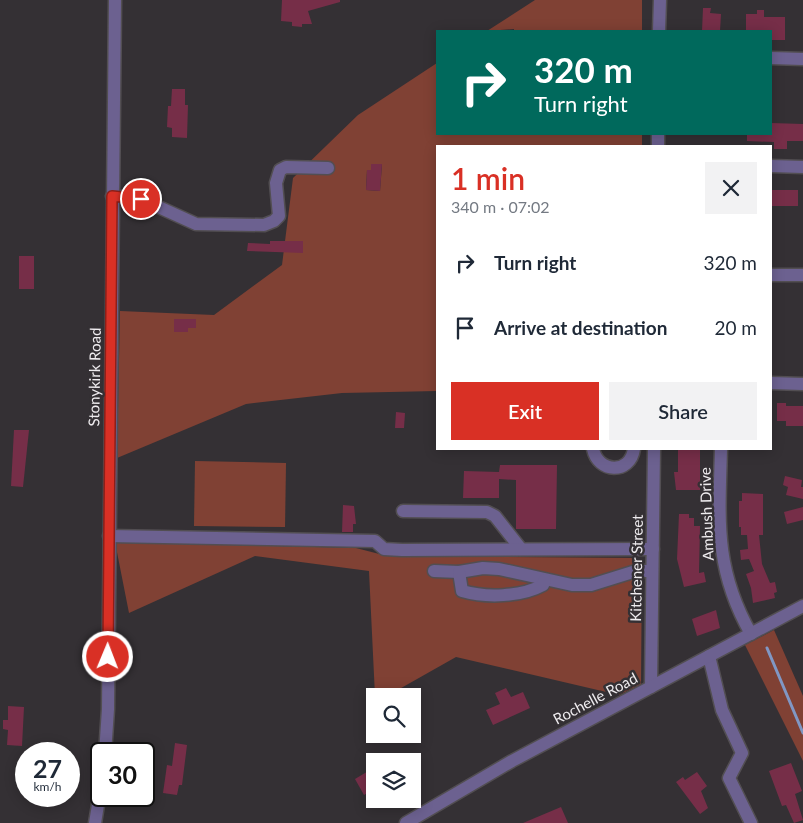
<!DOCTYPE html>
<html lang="en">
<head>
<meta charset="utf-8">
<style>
  :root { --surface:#fff; --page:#f2f2f3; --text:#1f2937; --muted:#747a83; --accent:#d93025 }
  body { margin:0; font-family:Lato,sans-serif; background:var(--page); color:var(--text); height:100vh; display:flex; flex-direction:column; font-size:19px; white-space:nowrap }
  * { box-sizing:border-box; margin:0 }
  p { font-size:16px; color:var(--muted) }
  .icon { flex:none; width:28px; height:28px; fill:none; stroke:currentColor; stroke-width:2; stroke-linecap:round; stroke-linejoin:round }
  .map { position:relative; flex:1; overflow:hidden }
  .panel { position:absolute; left:436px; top:145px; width:336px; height:305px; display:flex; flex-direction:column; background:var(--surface); border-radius:0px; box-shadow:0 2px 12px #0003 }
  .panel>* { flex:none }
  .banner { position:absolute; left:436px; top:30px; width:336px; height:105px; border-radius:0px; box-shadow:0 2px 12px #0003; background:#00695c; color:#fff; overflow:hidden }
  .tools { position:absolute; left:366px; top:688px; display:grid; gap:10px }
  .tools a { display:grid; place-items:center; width:55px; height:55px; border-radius:0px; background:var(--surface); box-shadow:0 2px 12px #0003; font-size:25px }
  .speed { position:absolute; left:15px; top:742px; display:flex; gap:10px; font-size:25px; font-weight:700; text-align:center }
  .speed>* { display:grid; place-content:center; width:65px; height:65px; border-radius:50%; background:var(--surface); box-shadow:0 2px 12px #0003; line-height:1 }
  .speed small { font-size:12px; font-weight:400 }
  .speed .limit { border:2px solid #111; border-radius:8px; background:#fff; color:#111 }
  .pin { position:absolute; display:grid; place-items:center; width:42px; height:42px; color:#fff; margin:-21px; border:2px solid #fff; border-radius:50%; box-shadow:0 1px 5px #0007 }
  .me { position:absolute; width:55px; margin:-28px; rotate:1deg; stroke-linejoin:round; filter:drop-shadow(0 0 4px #0008) }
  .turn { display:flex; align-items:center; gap:18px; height:105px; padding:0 15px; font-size:22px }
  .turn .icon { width:65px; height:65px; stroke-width:2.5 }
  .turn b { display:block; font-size:35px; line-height:42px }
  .round { display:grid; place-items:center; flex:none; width:52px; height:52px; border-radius:0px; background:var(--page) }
  .summary { display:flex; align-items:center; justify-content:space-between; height:85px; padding:0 15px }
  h1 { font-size:30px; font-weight:600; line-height:38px; color:var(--accent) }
  .action { display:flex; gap:10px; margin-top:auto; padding:10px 15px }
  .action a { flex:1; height:58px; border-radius:0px; background:var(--accent); color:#fff; font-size:20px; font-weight:600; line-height:58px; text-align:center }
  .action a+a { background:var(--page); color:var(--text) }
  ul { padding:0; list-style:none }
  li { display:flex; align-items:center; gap:15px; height:65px; padding:0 15px }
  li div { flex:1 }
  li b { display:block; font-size:19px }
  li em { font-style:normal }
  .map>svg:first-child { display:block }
  .green { fill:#804134; fill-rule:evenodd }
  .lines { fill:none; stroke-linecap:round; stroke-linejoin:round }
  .stream { stroke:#8097c4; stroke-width:3 }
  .building { fill:#762e48 }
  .minor-casing { stroke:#524e52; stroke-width:15 }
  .minor { stroke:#6c6190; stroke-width:12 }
  .route-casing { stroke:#8d1f18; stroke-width:12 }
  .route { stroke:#d93025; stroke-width:9 }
  .labels { text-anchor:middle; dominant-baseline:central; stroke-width:5; stroke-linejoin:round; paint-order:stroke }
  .street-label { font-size:15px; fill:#efecef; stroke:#343034 }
</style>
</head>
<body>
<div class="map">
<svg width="803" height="823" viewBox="0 0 803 823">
  <rect width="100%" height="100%" fill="#343034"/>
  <!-- green -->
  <g class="green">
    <path d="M 535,0 L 642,0 L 642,31 L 514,31 L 514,29 L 487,31 Z"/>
    <path d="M 437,63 L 438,134 L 642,134 L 642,146 L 438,146 L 437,391 L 342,393 L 246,404 L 117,458 L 120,311 L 214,315 L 282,265 L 293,178 L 358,115 ZM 372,164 L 382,164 L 380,191 L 366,190 L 367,170 L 371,170 Z"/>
    <path d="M 195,461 L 286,463 L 285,527 L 194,526 Z"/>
    <path d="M 115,542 L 356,548 L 387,556 L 642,558 L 641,684 L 619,695 L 456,657 L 387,696 L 375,696 L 369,571 L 255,556 L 129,613 Z"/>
    <path d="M 774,630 L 803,696 L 803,761 L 745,645 Z"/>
  </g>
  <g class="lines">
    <!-- stream -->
    <path class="stream" d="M 767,648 L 803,733"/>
  </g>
  <!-- building -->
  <g class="building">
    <path d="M 282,0 L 340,0 L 340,2 L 308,11 L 312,24 L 302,24 L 302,27 L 292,26 L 292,22 L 281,21 Z"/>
    <path d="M 703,8 L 711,8 L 710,13 L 721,14 L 720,31 L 702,31 Z"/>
    <path d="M 757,10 L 764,10 L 764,17 L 785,17 L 785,40 L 771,40 L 771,31 L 746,31 L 746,14 L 757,14 Z"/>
    <path d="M 172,89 L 185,89 L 185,105 L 188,105 L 187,138 L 172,137 L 172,128 L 167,127 L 168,106 L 171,106 Z"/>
    <path d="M 771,123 L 803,124 L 803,141 L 787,141 L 787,149 L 774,149 L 774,142 L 747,141 L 747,134 L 771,134 Z"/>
    <path d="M 371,164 L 382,164 L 380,191 L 366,190 L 367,170 L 371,170 Z"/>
    <rect x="771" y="190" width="27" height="16"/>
    <path d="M 270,241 L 303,241 L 303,253 L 247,251 L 248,243 L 270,244 Z"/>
    <rect x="19" y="256" width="15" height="33"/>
    <path d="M 174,319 L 196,319 L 196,328 L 188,328 L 188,332 L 174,332 Z"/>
    <path d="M 777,403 L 786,403 L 786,406 L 803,406 L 803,426 L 786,426 L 786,421 L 777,421 Z"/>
    <path d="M 396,412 L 405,413 L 404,428 L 395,428 Z"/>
    <path d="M 14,430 L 29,430 L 23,487 L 11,486 Z"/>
    <path d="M 678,450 L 700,450 L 700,490 L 676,490 L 674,472 L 678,472 Z"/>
    <path d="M 500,465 L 557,465 L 556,529 L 516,529 L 516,480 L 499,479 L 499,498 L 463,498 L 464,471 L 499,472 Z"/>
    <path d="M 785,476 L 802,480 L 801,487 L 803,487 L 803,499 L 786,495 L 788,487 L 783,485 Z"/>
    <path d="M 742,493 L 763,494 L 763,535 L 759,535 L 762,564 L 770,583 L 775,582 L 777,592 L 774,593 L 775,598 L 753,603 L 751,588 L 746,574 L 754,571 L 749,559 L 741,560 L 740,550 L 748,549 L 747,535 L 741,535 L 741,527 L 739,527 L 739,501 L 742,501 Z"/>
    <path d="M 343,505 L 354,506 L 356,524 L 353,524 L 353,532 L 342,532 Z"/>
    <path d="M 803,507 L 803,520 L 787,524 L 784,512 Z"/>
    <path d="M 679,514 L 689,514 L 689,518 L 694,518 L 694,526 L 700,526 L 699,573 L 704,572 L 706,582 L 684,587 L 677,559 Z"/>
    <path d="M 716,610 L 720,628 L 697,636 L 692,619 Z"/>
    <path d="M 506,688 L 511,697 L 523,692 L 530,708 L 493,725 L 486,710 L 500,704 L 495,693 Z"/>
    <path d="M 8,706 L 24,707 L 22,746 L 7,745 L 8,730 L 3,729 L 3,720 L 8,720 Z"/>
    <path d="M 175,743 L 187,745 L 182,785 L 179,785 L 177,795 L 163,793 L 167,765 L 172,766 Z"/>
    <path d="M 791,763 L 802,791 L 795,794 L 803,820 L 794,823 L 786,805 L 782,806 L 769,771 Z"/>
    <path d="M 375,767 L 375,789 L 364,795 L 355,779 Z"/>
    <path d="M 697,772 L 707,786 L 701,791 L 708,808 L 700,814 L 676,782 L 683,777 L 685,780 Z"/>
    <path d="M 561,807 L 568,823 L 523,823 Z"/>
  </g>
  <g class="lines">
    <defs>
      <g id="minor">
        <path d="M 659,31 L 660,0"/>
        <path d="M 771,58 L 803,59"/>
        <path d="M 658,146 L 658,134"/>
        <path d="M 771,166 L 803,167"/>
        <path d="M 112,196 L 141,199 L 196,224 L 264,225 L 274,221 L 279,216 L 276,183 L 280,170 L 286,167 L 328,168"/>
        <path d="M 771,275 L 803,275"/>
        <path d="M 771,383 L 803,384"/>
        <path d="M 593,449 C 598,473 630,475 634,449"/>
        <path d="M 721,449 C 719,520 714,569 751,634"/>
        <path d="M 403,511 L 487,512 L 495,516 L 521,549"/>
        <path d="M 109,536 L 375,541 L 384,549 L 402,550 L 653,549"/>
        <path d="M 434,571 L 459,572 L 483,568 L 499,569 L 572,585 L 591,585 L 636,571 L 652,571"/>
        <path d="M 459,572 L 462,591 C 486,598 521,597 543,585 L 545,580"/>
        <path d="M 709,656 L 722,710 L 742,753 L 729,778 L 751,823"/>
        <path d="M 651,687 L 654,449"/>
        <path d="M 105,754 L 108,709 L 115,0"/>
        <path d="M 95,823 L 101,787"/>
        <path d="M 406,823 L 512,761 L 803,606"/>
      </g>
    </defs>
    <!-- minor casing -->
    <use href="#minor" class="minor-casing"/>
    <!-- minor -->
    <use href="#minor" class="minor"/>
  </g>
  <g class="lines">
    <defs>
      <path id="route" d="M 108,657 L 112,196 L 141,199"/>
    </defs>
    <!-- route casing -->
    <use href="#route" class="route-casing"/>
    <!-- route -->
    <use href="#route" class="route"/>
  </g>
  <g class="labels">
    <!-- street labels -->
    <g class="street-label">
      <text transform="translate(94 377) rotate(-89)">Stonykirk Road</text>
      <text transform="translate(706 514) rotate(-92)">Ambush Drive</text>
      <text transform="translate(636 568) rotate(-89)">Kitchener Street</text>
      <text transform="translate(595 698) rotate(-28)">Rochelle Road</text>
    </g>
  </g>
</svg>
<div class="tools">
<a><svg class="icon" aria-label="search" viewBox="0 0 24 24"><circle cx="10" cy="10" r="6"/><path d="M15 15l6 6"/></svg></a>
<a><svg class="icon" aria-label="layers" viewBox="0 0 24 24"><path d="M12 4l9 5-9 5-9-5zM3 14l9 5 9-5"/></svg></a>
</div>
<div class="speed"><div>27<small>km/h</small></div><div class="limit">30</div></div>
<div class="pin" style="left:141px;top:199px;background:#d93025"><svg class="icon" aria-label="arrive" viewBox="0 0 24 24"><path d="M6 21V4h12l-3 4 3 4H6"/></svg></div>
<svg class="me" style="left:108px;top:657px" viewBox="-20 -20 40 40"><circle r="17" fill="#d93025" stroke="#fff" stroke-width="3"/><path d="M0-11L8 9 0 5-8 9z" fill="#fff"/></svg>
<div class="banner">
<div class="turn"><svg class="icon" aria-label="right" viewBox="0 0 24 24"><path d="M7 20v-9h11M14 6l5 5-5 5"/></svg><div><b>320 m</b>Turn right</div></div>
</div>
<section class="panel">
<div class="summary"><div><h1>1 min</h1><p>340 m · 07:02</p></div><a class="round"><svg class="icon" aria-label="close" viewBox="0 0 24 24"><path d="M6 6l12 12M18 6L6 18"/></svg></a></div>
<ul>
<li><svg class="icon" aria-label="right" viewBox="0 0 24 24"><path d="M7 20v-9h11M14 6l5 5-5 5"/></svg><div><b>Turn right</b></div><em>320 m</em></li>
<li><svg class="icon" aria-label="arrive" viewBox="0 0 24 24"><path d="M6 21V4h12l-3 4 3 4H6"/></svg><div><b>Arrive at destination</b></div><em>20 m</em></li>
</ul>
<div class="action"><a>Exit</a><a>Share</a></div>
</section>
</div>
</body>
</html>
